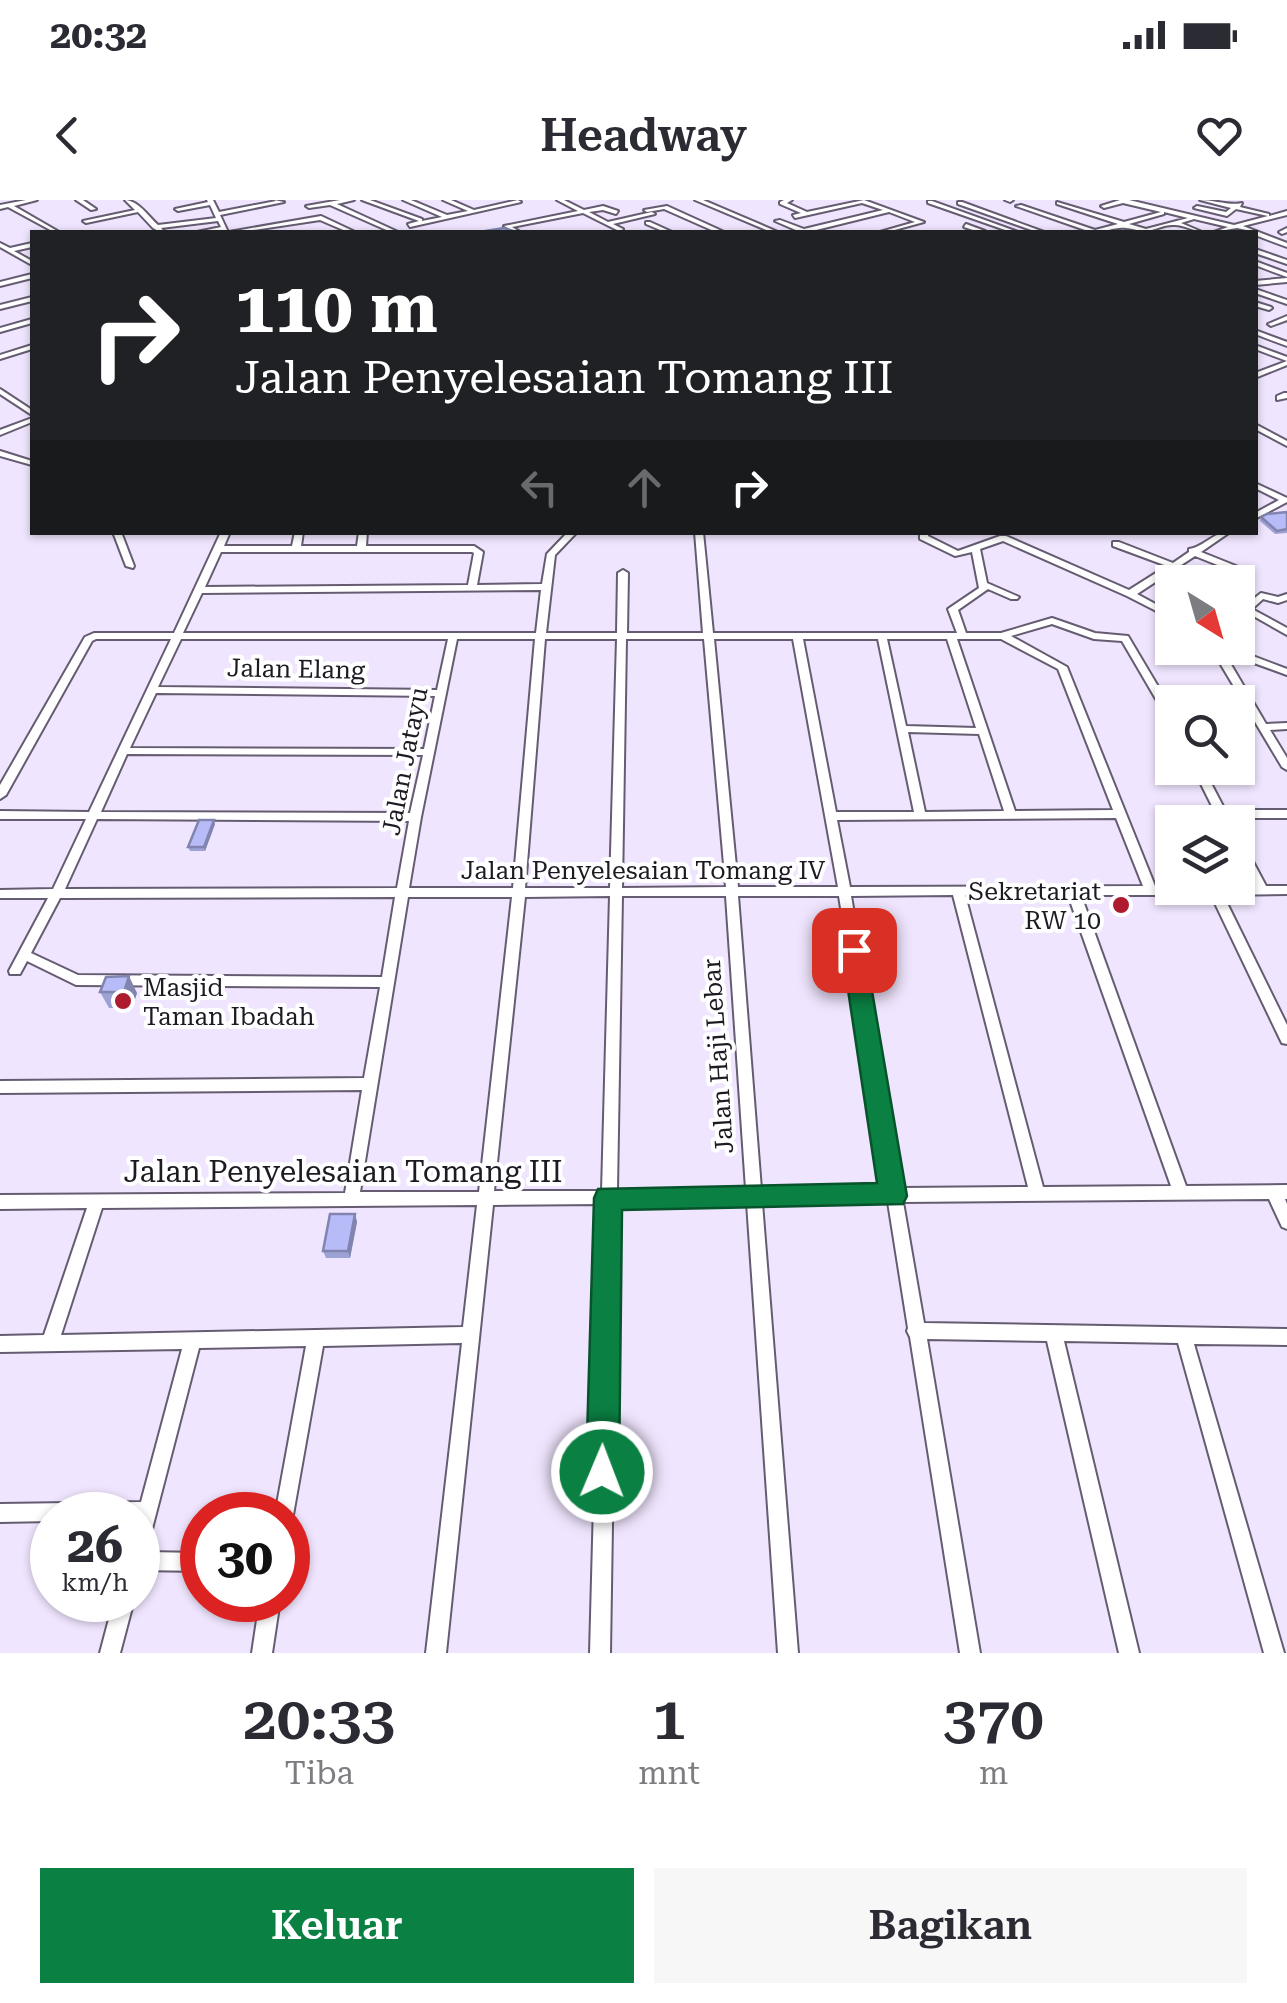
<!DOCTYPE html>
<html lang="id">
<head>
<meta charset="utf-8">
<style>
  :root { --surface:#fff; --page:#f7f7f7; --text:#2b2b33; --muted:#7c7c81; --accent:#0b8043 }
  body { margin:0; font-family:"Roboto Serif",serif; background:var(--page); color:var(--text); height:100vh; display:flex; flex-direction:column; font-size:38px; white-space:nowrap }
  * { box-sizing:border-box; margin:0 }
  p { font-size:32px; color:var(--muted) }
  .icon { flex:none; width:55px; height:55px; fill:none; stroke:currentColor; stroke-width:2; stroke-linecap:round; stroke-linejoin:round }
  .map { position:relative; height:1453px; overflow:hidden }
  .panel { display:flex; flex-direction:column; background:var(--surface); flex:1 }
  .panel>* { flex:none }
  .guide { position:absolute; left:30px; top:30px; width:1228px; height:305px; border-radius:0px; box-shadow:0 2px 8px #0004; background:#202124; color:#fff; overflow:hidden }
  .needle { width:65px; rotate:143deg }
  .buttons { position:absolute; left:1155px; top:365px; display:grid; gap:20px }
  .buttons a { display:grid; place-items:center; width:100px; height:100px; border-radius:0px; background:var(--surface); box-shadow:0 2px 8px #0004; font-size:50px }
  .speed { position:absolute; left:30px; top:1292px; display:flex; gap:20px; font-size:50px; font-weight:700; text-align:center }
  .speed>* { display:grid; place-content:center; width:130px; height:130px; border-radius:50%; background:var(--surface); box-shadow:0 2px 8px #0004; line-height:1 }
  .speed small { font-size:25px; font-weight:400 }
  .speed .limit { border:15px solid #d22; background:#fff; color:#111 }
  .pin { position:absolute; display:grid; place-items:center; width:85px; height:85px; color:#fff; margin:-42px; border-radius:20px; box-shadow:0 5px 15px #0006 }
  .me { position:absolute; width:110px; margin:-55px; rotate:1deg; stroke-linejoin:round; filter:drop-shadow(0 0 8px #0008) }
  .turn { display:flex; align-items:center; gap:35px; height:210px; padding:0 40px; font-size:45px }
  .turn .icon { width:130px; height:130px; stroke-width:2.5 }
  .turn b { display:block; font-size:70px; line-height:85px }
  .lanes { display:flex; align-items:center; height:95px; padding:0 40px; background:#0003; justify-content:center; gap:50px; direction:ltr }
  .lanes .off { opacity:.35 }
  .eta { display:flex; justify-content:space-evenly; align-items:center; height:170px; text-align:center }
  .eta b { font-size:60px; font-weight:600; line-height:70px }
  .primary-button { display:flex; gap:20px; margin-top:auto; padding:20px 40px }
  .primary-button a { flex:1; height:115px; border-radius:0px; background:var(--accent); color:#fff; font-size:40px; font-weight:600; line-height:115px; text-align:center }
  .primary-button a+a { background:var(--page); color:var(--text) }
  .status { display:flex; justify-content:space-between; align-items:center; height:70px; padding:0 50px; background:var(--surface); direction:ltr }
  .status svg { height:28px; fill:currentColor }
  header { display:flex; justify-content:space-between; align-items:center; height:130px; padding:0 40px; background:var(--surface); font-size:45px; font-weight:600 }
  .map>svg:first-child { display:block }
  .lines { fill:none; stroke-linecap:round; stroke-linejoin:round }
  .minor-casing { stroke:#665c71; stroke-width:4 }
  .minor { fill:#fff; fill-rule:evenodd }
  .wall { fill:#9da2d5 }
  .shaded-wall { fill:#8084ae }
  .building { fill:#b7bcf8; stroke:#8084ae; stroke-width:2.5 }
  .route { fill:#0b8043; stroke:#07532c; stroke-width:2.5 }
  .poi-dot { fill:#ae1a2e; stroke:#fff; stroke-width:4 }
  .labels { text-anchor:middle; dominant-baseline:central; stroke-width:8; stroke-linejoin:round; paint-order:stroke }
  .street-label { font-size:25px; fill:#1e1a23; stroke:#fff }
  .poi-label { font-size:25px; fill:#1e1a23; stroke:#fff; text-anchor:end }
  .near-street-label { font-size:30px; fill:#1e1a23; stroke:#fff }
</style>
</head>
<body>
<div class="status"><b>20:32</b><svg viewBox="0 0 49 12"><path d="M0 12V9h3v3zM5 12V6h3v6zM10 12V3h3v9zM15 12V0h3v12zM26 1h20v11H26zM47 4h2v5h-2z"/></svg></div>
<header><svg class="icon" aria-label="back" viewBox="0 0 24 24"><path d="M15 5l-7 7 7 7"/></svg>Headway<svg class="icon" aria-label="heart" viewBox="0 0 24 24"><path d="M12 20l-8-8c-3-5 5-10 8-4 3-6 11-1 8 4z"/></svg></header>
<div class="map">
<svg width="1287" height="1453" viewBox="0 0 1287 1453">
  <rect width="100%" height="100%" fill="#f0e5fe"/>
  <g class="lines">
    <defs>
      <g id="minor">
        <path d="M 26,0 L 37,0 L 14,6 L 59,32 L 54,32 L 8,7 L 0,9 L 0,5 Z"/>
        <path d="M 76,0 L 83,0 L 96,9 L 91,10 Z"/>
        <path d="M 125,0 C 139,1 148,16 158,25 L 216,18 L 210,5 L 178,11 L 175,9 L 208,2 L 207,0 L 213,0 L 219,12 L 276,1 L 274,0 L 284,2 L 220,15 L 228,32 L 224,32 L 222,30 L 197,32 L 221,27 L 218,21 L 161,28 L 164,31 L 160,32 L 153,28 L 138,12 L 86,23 L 83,21 L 135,10 Z"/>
        <path d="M 340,0 L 354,0 L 337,4 L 398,32 L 391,32 L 330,5 L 309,8 L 306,6 Z"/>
        <path d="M 362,0 L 370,0 L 422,19 L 422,21 L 442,17 L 403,0 L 411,0 L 447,15 L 468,11 L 443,0 L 451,0 L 474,10 L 518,0 L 521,2 L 410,27 L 408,24 L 419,21 Z"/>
        <path d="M 557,0 L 564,0 L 584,10 L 603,6 L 618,11 L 616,14 L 603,10 L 589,12 L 608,22 L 652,12 L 655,14 L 613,24 L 623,29 L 621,32 L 583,13 L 512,27 L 520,32 L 515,32 L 504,26 L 578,11 Z"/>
        <path d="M 695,0 L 703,0 L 778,32 L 771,32 Z"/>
        <path d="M 784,0 L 792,0 L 787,3 L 807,12 L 864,0 L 924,22 L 887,32 L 880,32 L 915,22 L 889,12 L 808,32 L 798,32 L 798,31 L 775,21 L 780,20 L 804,29 L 883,10 L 862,3 L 795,18 L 793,15 L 801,13 L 780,4 L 780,2 Z"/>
        <path d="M 1005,0 L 1013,0 L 1010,2 Z"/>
        <path d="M 1120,0 L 1129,0 L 1234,25 L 1268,16 L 1236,9 L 1227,16 L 1194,8 L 1197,6 L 1226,12 L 1231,8 L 1200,0 C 1215,0 1229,6 1242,3 L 1240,7 L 1269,14 L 1269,16 L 1287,11 L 1287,15 L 1243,26 L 1287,43 L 1287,47 L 1255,35 L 1255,32 L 1237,28 L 1214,32 L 1228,27 L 1194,19 L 1181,23 L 1202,32 C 1194,31 1184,25 1175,25 C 1162,24 1153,32 1140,32 L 1140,31 C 1115,23 1114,32 1091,32 L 1016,6 L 1021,5 L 1095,30 L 1118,24 L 1057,4 L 1057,2 L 1124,22 L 1161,12 L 1123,3 L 1104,8 L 1101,6 ZM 1164,12 L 1188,18 L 1146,29 L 1129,24 L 1164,14 Z"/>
        <path d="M 928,1 L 932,1 L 1018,32 L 1011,32 L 928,3 Z"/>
        <path d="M 958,2 L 962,2 L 1044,32 L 1037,32 L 958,4 Z"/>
        <path d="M 667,6 L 722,31 L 723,32 L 716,32 L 664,9 L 647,12 L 644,10 Z"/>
        <path d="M 321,16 L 355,32 L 348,32 L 320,20 L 240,32 L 229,32 Z"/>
        <path d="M 646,22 L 650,22 L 672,32 L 665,32 L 646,24 Z"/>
        <path d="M 966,24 L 985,31 L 986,32 L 979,32 L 964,27 Z"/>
        <path d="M 1287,28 L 1287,32 L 1282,34 L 1279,32 Z"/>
        <path d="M 0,43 L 10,48 L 32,43 L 32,47 L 14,51 L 32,61 L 32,65 L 0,47 Z"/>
        <path d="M 1255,49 L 1287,60 L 1287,64 L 1255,53 Z"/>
        <path d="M 1255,61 L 1287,73 L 1287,77 L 1255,65 Z"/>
        <path d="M 32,74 L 32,78 L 0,86 L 0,82 Z"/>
        <path d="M 1287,78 L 1287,82 L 1255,85 L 1255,81 Z"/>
        <path d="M 1255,89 L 1287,100 L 1287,104 L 1255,93 Z"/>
        <path d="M 32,97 L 32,101 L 0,109 L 0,105 Z"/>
        <path d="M 1255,102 L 1271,107 L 1272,108 L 1269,110 L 1255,106 Z"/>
        <path d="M 1287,116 L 1287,120 L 1271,126 L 1268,124 Z"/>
        <path d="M 32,119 L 32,123 L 0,132 L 0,128 Z"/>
        <path d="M 1255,130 L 1287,142 L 1287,146 L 1255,134 Z"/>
        <path d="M 32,145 L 32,149 L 0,159 L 0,155 Z"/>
        <path d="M 1255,145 L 1287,157 L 1287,165 L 1255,178 L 1255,173 L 1287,161 L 1255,149 Z"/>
        <path d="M 0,189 L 32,210 L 32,215 L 0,194 Z"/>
        <path d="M 1284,193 L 1287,193 L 1287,198 L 1277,200 L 1277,196 Z"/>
        <path d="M 32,218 L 32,222 L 0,235 L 0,230 Z"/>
        <path d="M 1255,224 L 1287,241 L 1287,246 L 1255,229 Z"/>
        <path d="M 0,251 L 32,261 L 32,265 L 0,256 Z"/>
        <path d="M 1255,283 L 1287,298 L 1287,302 L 1255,319 L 1255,313 L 1279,300 L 1255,288 Z"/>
        <path d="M 113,332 L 121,332 L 134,366 L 133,368 L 126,366 Z"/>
        <path d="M 221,332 L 230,332 L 224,346 L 292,346 L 295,332 L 303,332 L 301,346 L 357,346 L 359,332 L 367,332 L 366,346 L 474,346 L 483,352 L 477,385 L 542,384 L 547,354 L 568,332 L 577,332 L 555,355 L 546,433 L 617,433 L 618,373 L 623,370 L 628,373 L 627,433 L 703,433 L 695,332 L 703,332 L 713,433 L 957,433 L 948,409 L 979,388 L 972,352 L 955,356 L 920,339 L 920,332 L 928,332 L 928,336 L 958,351 L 1000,336 L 1006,336 L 1129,390 L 1167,366 L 1113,346 L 1113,342 L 1119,342 L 1173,363 L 1189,352 L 1189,349 C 1204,347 1213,332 1230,332 L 1201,352 L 1246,370 L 1246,374 L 1240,374 L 1195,356 L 1137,394 L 1172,413 L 1172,419 L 1127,396 L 1003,341 L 980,349 L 987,383 L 1019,397 L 1017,399 L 1011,399 L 988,389 L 958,410 L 966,433 L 1001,433 L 1052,418 L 1095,433 L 1128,436 L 1172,510 L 1172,521 L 1167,518 L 1122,441 L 1094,439 L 1052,424 L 1011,436 L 1067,467 L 1155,686 L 1238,688 L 1238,686 L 1254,686 L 1238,654 L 1238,640 L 1242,641 L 1266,686 L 1287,686 L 1287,694 L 1223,695 L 1287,825 L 1287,844 L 1282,843 L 1280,839 L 1211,695 L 1081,695 L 1186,986 L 1287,985 L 1287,999 L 1285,999 L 1287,1004 L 1287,1029 L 1282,1027 L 1269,999 L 903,1002 L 924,1123 L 1287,1129 L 1287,1145 L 1194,1144 L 1284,1453 L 1264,1453 L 1178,1143 L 1064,1141 L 1139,1453 L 1119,1453 L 1047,1141 L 927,1139 L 980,1453 L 960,1453 L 910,1137 L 907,1131 L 908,1128 L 888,1002 L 762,1003 L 798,1453 L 778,1453 L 747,1003 L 617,1004 L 610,1453 L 590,1453 L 602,1004 L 493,1005 L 446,1453 L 426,1453 L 462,1143 L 323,1146 L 293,1315 L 290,1321 L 288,1323 L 288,1315 L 275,1315 L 306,1146 L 199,1148 L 146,1352 L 202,1353 L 202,1371 L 138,1370 L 138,1315 L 52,1315 L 52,1321 L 0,1322 L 0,1304 L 141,1302 L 182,1149 L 0,1152 L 0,1136 L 44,1135 L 87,1008 L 0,1009 L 0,995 L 345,993 L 362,890 L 0,893 L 0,881 L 364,878 L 380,787 L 76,785 L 27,761 L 20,774 L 10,774 L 9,771 L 48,698 L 0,698 L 0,690 L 53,689 L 86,619 L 0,619 L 0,611 L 89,612 L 171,439 L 96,439 L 92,441 L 6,595 L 0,599 L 0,585 L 85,437 L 94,433 L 174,433 ZM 221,352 L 472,352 L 474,353 L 468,385 L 205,387 ZM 541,390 L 536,433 L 183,433 L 202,393 ZM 181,439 L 448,439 L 437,490 L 158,487 ZM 457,439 L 535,439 L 513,688 L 409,688 L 421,617 ZM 545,439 L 617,439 L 610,688 L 525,688 ZM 626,439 L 704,439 L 726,687 L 622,688 ZM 714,439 L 793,439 L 838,687 L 738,687 ZM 803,439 L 878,439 L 914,612 L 836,612 ZM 887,439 L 947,439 L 976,528 L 906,526 ZM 957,439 L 1001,439 L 1058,469 L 1113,610 L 1015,611 ZM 156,493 L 435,496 L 424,549 L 130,548 ZM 908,532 L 979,534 L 1004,611 L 925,612 ZM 127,554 L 423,555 L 410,613 L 101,612 ZM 1116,618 L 1143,686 L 850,687 L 837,620 ZM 97,619 L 409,621 L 397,688 L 65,689 ZM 953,695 L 1028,987 L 901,988 L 851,696 ZM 965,695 L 1068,695 L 1171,986 L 1043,987 ZM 610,696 L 602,991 L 494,991 L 525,697 ZM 622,696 L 726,696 L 746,989 L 617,990 ZM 738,696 L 839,696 L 886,988 L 761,989 ZM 395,697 L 382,777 L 78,775 L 31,753 L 60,698 ZM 408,697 L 512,697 L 479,992 L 360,992 ZM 477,1005 L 463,1127 L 61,1135 L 102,1008 Z"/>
        <path d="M 1261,393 L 1278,397 L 1287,394 L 1287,400 L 1278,403 L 1263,399 L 1252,409 L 1287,428 L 1287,435 L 1241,409 Z"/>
        <path d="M 1211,448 L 1221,448 L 1222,450 L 1245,453 L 1287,469 L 1287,475 L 1240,458 L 1226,456 L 1266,524 L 1287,523 L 1287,529 L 1270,530 L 1287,558 L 1287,570 L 1282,567 Z"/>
        <path d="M 1193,568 L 1203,568 L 1225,610 L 1287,610 L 1287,618 L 1229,618 L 1228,622 L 1220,622 Z"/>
        <path d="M 114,1400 L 134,1400 L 120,1453 L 100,1453 Z"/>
        <path d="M 260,1400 L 280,1400 L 272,1453 L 252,1453 Z"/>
      </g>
    </defs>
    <!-- minor casing -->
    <use href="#minor" class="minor-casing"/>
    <!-- minor -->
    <use href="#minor" class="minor"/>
  </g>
  <!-- wall -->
  <g class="wall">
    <path d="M 1287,312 L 1287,333 L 1275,334 L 1260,321 L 1261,317 Z"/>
    <path d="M 215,624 L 205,651 L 190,651 L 188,647 Z"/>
    <path d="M 100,792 L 137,793 L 132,808 L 109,808 Z"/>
    <path d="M 355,1014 L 357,1022 L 350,1058 L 326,1058 L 323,1051 Z"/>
  </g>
  <!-- shaded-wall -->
  <g class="shaded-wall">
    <path d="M 214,620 L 215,624 L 205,651 L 204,647 Z"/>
    <path d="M 129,776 L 137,793 L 132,808 L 124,792 Z"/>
    <path d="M 355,1014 L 357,1022 L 350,1058 L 348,1051 Z"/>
  </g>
  <!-- building -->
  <g class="building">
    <path d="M 504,28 L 516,32 L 479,32 Z"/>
    <path d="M 1287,312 L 1287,329 L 1277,331 L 1261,317 L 1267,314 Z"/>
    <path d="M 199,620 L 214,620 L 204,647 L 188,647 Z"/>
    <path d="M 129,776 L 124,792 L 100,792 L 106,777 Z"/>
    <path d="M 330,1014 L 355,1014 L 348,1051 L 323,1051 Z"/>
  </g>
  <!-- route -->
  <path class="route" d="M 854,741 L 865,750 L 907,996 L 903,1004 L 622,1010 L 619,1272 L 614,1284 L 602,1289 L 591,1284 L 586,1272 L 594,998 L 598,989 L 877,983 L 842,750 Z"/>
  <!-- markers -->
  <g class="poi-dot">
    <circle cx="1121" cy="705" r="10"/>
    <circle cx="123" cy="801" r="10"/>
  </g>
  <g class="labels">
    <!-- street labels -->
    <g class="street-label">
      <text transform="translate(296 469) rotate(1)">Jalan Elang</text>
      <text transform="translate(405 561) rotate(-79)">Jalan Jatayu</text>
      <text x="643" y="670">Jalan Penyelesaian Tomang IV</text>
      <text transform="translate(718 856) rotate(-94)">Jalan Haji Lebar</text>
    </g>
    <!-- poi labels -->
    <g class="poi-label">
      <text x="1101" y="691">Sekretariat<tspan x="1101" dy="29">RW 10</tspan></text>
      <text x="143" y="787" text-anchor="start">Masjid<tspan x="143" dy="29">Taman Ibadah</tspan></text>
    </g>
    <!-- near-street labels -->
    <g class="near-street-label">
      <text x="343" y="971">Jalan Penyelesaian Tomang III</text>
    </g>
  </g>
</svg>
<div class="buttons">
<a><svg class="needle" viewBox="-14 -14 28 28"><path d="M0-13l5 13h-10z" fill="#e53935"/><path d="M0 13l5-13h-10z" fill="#7c7c81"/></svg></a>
<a><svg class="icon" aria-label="search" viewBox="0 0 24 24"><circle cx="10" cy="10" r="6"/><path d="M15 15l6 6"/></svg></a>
<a><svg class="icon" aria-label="layers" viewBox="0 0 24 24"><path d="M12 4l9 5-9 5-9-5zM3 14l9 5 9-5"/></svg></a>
</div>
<div class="speed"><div>26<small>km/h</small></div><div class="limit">30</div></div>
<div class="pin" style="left:854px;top:750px;background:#d93025"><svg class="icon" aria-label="arrive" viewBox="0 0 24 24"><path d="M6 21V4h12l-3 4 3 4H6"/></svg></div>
<svg class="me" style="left:602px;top:1272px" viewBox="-20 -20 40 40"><circle r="17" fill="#0b8043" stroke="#fff" stroke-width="3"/><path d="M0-11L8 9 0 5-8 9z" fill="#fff"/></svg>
<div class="guide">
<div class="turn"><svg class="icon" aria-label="right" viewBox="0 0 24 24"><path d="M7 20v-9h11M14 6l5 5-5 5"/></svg><div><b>110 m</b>Jalan Penyelesaian Tomang III</div></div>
<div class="lanes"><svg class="icon off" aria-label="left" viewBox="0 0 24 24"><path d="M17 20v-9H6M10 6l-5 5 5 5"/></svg><svg class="icon off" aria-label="ahead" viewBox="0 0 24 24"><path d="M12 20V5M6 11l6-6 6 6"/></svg><svg class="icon" aria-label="right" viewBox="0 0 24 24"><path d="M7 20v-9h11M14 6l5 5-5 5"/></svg></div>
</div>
</div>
<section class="panel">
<div class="eta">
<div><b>20:33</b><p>Tiba</p></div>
<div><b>1</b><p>mnt</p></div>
<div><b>370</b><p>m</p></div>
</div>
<div class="primary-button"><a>Keluar</a><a>Bagikan</a></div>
</section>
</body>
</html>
